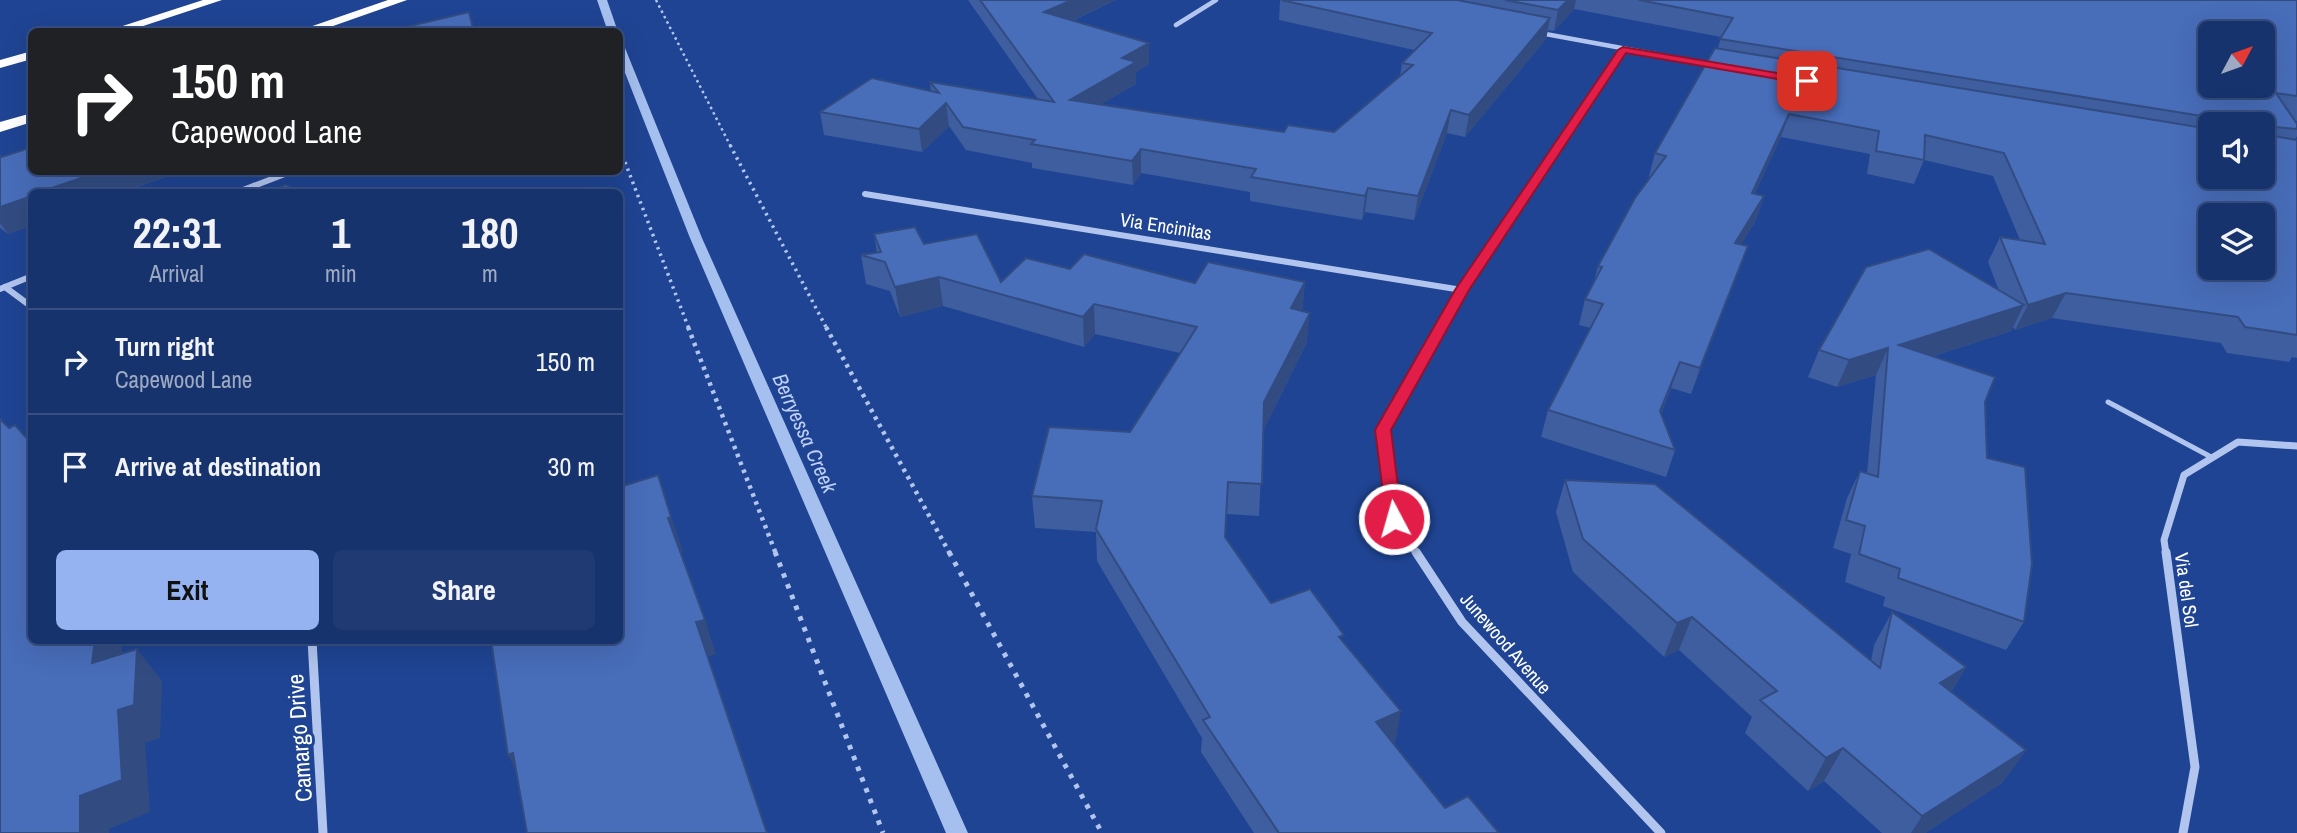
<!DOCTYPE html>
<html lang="en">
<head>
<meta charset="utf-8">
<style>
  :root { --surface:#17336e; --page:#203b73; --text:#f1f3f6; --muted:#9eaac2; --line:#364e81; --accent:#95b2f1 }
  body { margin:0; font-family:"Archivo Narrow",sans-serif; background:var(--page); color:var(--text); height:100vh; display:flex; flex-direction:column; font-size:26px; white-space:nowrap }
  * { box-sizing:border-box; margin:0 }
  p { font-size:23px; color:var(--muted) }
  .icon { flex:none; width:38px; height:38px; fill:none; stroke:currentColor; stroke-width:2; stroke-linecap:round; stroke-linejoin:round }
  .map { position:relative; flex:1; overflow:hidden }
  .drawer { position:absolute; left:28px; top:189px; width:595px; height:455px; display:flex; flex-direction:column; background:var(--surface); border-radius:10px; box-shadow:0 7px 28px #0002,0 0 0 2px var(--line) }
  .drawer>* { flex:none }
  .guide { position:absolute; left:28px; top:28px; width:595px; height:147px; border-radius:10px; box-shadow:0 7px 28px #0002,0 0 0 2px var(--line); background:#202124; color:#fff; overflow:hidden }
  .needle { width:46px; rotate:49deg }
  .controls { position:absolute; left:2198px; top:21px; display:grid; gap:14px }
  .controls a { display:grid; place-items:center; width:77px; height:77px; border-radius:10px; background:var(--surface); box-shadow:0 7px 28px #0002,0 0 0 2px var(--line); font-size:35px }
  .pin { position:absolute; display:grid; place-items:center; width:60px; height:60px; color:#fff; margin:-30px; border-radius:14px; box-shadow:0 4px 10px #0006 }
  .me { position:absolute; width:77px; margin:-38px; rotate:354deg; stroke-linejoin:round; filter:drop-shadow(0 0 5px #0008) }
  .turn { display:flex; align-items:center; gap:24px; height:147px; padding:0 28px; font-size:32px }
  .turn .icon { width:91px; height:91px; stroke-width:2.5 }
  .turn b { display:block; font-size:49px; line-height:60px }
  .eta { display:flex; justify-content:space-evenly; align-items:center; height:119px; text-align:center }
  .eta b { font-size:42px; font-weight:700; line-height:49px }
  .cta { display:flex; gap:14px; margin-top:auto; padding:14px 28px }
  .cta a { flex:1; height:80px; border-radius:10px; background:var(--accent); color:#111; font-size:28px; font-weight:700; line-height:80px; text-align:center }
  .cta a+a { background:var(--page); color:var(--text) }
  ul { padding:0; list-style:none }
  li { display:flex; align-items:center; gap:21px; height:105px; padding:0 28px; border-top:2px solid var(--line) }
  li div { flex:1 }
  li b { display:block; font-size:26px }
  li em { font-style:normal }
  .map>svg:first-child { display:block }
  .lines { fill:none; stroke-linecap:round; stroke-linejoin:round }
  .stream { fill:#a5bfef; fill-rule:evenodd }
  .path-far3 { stroke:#b1c5ee; stroke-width:2.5; stroke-dasharray:2.5 3.5; stroke-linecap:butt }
  .path-far2 { stroke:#b1c5ee; stroke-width:3.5; stroke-dasharray:2.5 4.5; stroke-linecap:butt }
  .path-far1 { stroke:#b1c5ee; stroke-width:4.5; stroke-dasharray:3.5 5; stroke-linecap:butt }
  .path { stroke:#b1c5ee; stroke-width:5; stroke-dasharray:4.5 7; stroke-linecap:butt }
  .lane { stroke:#b1c5ee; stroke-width:5 }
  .street-far3 { stroke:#b1c5ee; stroke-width:4.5 }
  .street-far2 { stroke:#b1c5ee; stroke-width:6 }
  .street-far1 { stroke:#b1c5ee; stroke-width:7 }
  .street { stroke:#b1c5ee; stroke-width:9 }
  .highway { fill:#fff; fill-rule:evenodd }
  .wall { fill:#3e5e9f; fill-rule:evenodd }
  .shaded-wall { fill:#324c82 }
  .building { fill:#486db9; stroke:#324c82; stroke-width:2; fill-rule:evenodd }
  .route { fill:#e11d48; stroke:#92132f; stroke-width:2 }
  .labels { text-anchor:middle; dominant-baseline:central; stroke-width:6; stroke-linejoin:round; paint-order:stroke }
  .street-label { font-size:19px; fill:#fff; stroke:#1f4493 }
  .water-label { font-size:21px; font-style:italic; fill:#bed0f5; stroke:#1f4493 }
  .near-street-label { font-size:23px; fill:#fff; stroke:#1f4493 }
</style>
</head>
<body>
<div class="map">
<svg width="2297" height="833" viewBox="0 0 2297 833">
  <rect width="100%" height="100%" fill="#1f4493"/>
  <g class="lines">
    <!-- stream -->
    <g class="stream">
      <path d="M 597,0 L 607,0 L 618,32 L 608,32 Z"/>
      <path d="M 620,45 L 625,48 L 702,238 L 968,833 L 946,833 L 690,238 L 620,60 Z"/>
    </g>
    <!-- path-far3 -->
    <path class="path-far3" d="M 656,0 L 731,147"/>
    <!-- path-far2 -->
    <g class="path-far2">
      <path d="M 730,145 L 827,329"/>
      <path d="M 620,149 L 689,329"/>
    </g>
    <!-- path-far1 -->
    <g class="path-far1">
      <path d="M 688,327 L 776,554"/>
      <path d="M 826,327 L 950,554"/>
    </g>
    <!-- path -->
    <g class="path">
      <path d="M 775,552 L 883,833"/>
      <path d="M 949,552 L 1102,833"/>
    </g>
    <!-- lane -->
    <path class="lane" d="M 2108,402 L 2213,458"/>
    <!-- street-far3 -->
    <g class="street-far3">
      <path d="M 1176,25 L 1216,0"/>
      <path d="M 1540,33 L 1714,65"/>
      <path d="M 1558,147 L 1623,50"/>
    </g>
    <!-- street-far2 -->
    <g class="street-far2">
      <path d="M 238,192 L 290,172"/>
      <path d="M 865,194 L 1462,290"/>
      <path d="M 5,287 L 32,307"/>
      <path d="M 0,289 L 32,276"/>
      <path d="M 1440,329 L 1462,290 L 1559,145"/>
    </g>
    <!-- street-far1 -->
    <g class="street-far1">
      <path d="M 1417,554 L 1394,519 L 1383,430 L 1441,327"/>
      <path d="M 2166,554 L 2164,540 L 2184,475 L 2238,442 L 2297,446"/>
    </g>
    <!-- street -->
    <g class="street">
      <path d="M 1416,552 L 1462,622 L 1661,833"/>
      <path d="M 2166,552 L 2195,767 L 2183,833"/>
      <path d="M 312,640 L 323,833"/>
    </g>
    <!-- highway -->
    <g class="highway">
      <path d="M 203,0 L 222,0 L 125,32 L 104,32 Z"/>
      <path d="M 388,0 L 407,0 L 316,32 L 295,32 Z"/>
      <path d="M 32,51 L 32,59 L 0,68 L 0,60 Z"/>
      <path d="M 32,113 L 32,122 L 0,132 L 0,122 Z"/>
    </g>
  </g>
  <!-- wall -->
  <g class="wall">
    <path d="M 968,0 L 1116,0 L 1072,21 L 1149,64 L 1136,72 L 1136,84 L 1101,104 L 1284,132 L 1334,132 L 1400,76 L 1402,63 L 1414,50 L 1279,20 L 1280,0 L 2297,0 L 2297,121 L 2295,121 L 2297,124 L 2297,136 L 2295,140 L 2297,140 L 2297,358 L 2292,357 L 2289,362 L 2227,353 L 2221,343 L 2052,318 L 2015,330 L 2013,327 L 2011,331 L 1934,356 L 1985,402 L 1987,458 L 2024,622 L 2006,650 L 1883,606 L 1885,597 L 1845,582 L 1851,554 L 1833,548 L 1847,498 L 1860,471 L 1867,473 L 1876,375 L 1837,387 L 1808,377 L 1819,350 L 1999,291 L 1988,262 L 2000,237 L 2020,240 L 1993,176 L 1924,160 L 1914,184 L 1867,174 L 1870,154 L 1781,137 L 1755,193 L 1764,196 L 1756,220 L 1741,244 L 1748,246 L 1691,394 L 1671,388 L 1661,414 L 1675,450 L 1666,477 L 1541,437 L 1548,410 L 1591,328 L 1579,325 L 1585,299 L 1594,282 L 1598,266 L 1650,177 L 1649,176 L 1655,153 L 1718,48 L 1721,37 L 1574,9 L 1554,31 L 1548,30 L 1546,39 L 1465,137 L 1447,133 L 1414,220 L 1365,212 L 1362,220 L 1250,201 L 1250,192 L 1141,173 L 1133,185 L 1032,168 L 1032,163 L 966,150 L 949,126 L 922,152 L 824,135 L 820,112 L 931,91 L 930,82 L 1038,99 ZM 2210,124 L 2263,124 L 2210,177 Z"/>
    <path d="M 0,156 L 32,172 L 179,172 L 8,234 L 0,228 Z"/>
    <path d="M 874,234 L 924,244 L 1001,282 L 1070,269 L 1195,283 L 1305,282 L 1302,311 L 1307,342 L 1263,431 L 1259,516 L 1226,514 L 1225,537 L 1271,603 L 1343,642 L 1395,743 L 1393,743 L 1445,808 L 1499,833 L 1254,833 L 1201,752 L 1202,738 L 1097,561 L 1096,532 L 1035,528 L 1032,496 L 1130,432 L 1180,353 L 1095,334 L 1084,347 L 943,306 L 900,317 L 890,291 L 866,284 L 861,255 L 877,253 Z"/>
    <path d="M 1565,480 L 1871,661 L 1874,645 L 1892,612 L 1966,667 L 1951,692 L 2026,750 L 2002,783 L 1925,833 L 1882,833 L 1824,781 L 1808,791 L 1745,733 L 1752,717 L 1679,650 L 1664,657 L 1573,572 L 1556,512 Z"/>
  </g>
  <!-- shaded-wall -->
  <g class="shaded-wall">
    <path d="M 1072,0 L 1116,0 L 1045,33 L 1044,12 Z"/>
    <path d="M 1568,0 L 1576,0 L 1574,9 L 1554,31 L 1558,10 Z"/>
    <path d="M 1550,18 L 1546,39 L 1465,137 L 1469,115 Z"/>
    <path d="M 1149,43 L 1149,64 L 1136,72 L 1136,84 L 1071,122 L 1070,100 L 1122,58 Z"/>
    <path d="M 946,103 L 949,126 L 922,152 L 919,129 Z"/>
    <path d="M 1451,110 L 1447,133 L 1414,220 L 1418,196 Z"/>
    <path d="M 1789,114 L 1781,137 L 1744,217 L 1752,193 Z"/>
    <path d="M 1141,149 L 1141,173 L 1133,185 L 1132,161 Z"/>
    <path d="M 99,172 L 179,172 L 122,192 L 40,192 Z"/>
    <path d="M 1368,188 L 1365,212 L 1362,220 L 1365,196 Z"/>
    <path d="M 32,196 L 32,226 L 8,234 L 0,223 L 0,207 Z"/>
    <path d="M 1764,196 L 1756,220 L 1727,268 L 1735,243 Z"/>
    <path d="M 1748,246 L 1739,271 L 1691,394 L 1700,368 Z"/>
    <path d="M 939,277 L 943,306 L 900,317 L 895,287 Z"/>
    <path d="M 1305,282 L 1302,311 L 1291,308 Z"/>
    <path d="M 2066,293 L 2052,318 L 2015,330 L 2028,305 Z"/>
    <path d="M 1094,304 L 1095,334 L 1084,347 L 1083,317 Z"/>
    <path d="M 2024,305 L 2011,331 L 1887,371 L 1899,345 Z"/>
    <path d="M 1310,313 L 1307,342 L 1262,433 L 1264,402 Z"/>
    <path d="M 1888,348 L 1876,375 L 1837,387 L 1849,360 Z"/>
    <path d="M 1680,362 L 1671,388 L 1651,438 L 1660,411 Z"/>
    <path d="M 671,517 L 683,551 L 680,552 L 668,518 Z"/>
    <path d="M 1692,617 L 1679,650 L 1664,657 L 1677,623 Z"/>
    <path d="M 705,620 L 716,654 L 708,657 L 696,622 Z"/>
    <path d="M 95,640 L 123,640 L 118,696 L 92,663 Z"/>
    <path d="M 137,649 L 162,681 L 160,738 L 145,743 L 150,812 L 109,829 L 109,833 L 80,833 L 80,796 L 118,710 Z"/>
    <path d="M 1966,667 L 1945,701 L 1940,683 Z"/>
    <path d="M 1401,711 L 1395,743 L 1371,754 L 1376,722 Z"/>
    <path d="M 1843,748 L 1824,781 L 1808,791 L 1826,758 Z"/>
    <path d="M 2026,750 L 2002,783 L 1925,833 L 1911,833 L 1922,816 Z"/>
    <path d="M 513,753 L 526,790 L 508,755 Z"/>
  </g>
  <!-- building -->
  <g class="building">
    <path d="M 980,0 L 1072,0 L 1044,12 L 1149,43 L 1122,58 L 1136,62 L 1070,100 L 1284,132 L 1288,125 L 1334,132 L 1413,65 L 1402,63 L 1432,33 L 1281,0 L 1457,0 L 1550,18 L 1469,115 L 1451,110 L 1418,196 L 1368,188 L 1365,196 L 1251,177 L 1256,169 L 1141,149 L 1132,161 L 1031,144 L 1035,140 L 963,127 L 946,103 L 919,129 L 820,112 L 872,78 L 939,93 L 930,82 L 1054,102 Z"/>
    <path d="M 1505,0 L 1568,0 L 1558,10 Z"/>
    <path d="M 1639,0 L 2297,0 L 2297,96 L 2276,93 L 2297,124 L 2297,129 L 2276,127 L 2272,131 L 2273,136 L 2297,140 L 2297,335 L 2245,327 L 2238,317 L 2066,293 L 2028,305 L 2000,237 L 2045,244 L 2004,153 L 1925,135 L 1924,160 L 1876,151 L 1879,131 L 1789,114 L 1752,193 L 1764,196 L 1735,243 L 1748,246 L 1700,368 L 1680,362 L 1660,411 L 1675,450 L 1548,410 L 1603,304 L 1585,299 L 1602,267 L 1598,266 L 1635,198 L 1666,156 L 1655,153 L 1715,48 L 2210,129 L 2210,177 L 2263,177 L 2263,124 L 2228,124 L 2228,123 L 2208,117 L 1720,39 L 1733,18 ZM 2210,33 L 2263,33 L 2263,86 L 2210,86 ZM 2210,215 L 2263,215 L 2263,268 L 2210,268 Z"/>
    <path d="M 469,12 L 474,32 L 385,32 Z"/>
    <path d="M 32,147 L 32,172 L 99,172 L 40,192 L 32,192 L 32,196 L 0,207 L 0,156 L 2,157 Z"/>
    <path d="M 286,185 L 298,192 L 265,192 Z"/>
    <path d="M 915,227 L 924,244 L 977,234 L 1001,282 L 1026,258 L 1070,269 L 1084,254 L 1195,283 L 1208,262 L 1305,282 L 1291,308 L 1310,313 L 1264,402 L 1262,484 L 1228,482 L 1225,537 L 1271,603 L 1310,589 L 1344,635 L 1339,637 L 1401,711 L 1376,722 L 1445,808 L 1468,796 L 1499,833 L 1279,833 L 1203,720 L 1210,717 L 1096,529 L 1102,501 L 1032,496 L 1049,427 L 1130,432 L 1197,327 L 1094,304 L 1083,317 L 939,277 L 895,287 L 885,262 L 861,255 L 881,252 L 874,234 Z"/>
    <path d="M 1929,249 L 2024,305 L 1899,345 L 1995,377 L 1985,402 L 1987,458 L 2025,467 L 2032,564 L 2024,622 L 1898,578 L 1900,569 L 1859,554 L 1865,526 L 1846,520 L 1860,471 L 1878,477 L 1888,348 L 1849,360 L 1819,350 L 1866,267 Z"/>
    <path d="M 0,419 L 9,428 L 15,425 L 32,444 L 32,640 L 95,640 L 92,663 L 137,649 L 134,705 L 118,710 L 122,780 L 80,796 L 80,833 L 0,833 Z"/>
    <path d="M 620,473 L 623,486 L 658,475 L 671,517 L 668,518 L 705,620 L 696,622 L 767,833 L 527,833 L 513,753 L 508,755 L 491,640 L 620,640 Z"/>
    <path d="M 1565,480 L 1655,484 L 1880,668 L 1892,612 L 1966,667 L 1940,683 L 2026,750 L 1922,816 L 1843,748 L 1826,758 L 1760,700 L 1777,691 L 1692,617 L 1677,623 L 1583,539 Z"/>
  </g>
  <!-- route -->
  <path class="route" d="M 1623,47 L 1807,78 L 1813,81 L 1807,84 L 1626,53 L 1469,290 L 1391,430 L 1402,519 L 1394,525 L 1387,523 L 1375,430 L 1455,290 L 1618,50 Z"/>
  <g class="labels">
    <!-- street labels -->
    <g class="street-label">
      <text transform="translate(1166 226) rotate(9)">Via Encinitas</text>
      <text transform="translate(2187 590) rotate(82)">Via del Sol</text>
      <text transform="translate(1506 643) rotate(49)">Junewood Avenue</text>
    </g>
    <!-- water labels -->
    <g class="water-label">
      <text transform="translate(805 433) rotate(66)">Berryessa Creek</text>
    </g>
    <!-- near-street labels -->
    <g class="near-street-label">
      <text transform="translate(299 738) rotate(-94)">Camargo Drive</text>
    </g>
  </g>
</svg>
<div class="controls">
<a><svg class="needle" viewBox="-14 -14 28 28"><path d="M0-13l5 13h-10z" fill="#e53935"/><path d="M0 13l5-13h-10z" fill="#9eaac2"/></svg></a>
<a><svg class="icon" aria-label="sound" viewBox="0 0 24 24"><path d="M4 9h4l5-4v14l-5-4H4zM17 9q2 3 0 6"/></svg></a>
<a><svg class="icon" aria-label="layers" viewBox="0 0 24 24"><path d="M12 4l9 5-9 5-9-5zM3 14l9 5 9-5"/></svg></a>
</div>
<div class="pin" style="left:1807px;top:81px;background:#d93025"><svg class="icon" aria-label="arrive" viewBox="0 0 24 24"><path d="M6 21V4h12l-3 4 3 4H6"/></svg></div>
<svg class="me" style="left:1394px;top:519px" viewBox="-20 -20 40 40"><circle r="17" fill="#e11d48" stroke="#fff" stroke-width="3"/><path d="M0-11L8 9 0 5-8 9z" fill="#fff"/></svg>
<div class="guide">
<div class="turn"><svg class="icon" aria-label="right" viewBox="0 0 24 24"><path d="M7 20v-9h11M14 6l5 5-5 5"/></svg><div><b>150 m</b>Capewood Lane</div></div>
</div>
<section class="drawer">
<div class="eta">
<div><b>22:31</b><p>Arrival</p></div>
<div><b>1</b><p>min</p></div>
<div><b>180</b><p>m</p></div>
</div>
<ul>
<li><svg class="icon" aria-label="right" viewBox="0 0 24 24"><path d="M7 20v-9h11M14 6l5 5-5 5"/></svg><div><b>Turn right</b><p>Capewood Lane</p></div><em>150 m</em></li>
<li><svg class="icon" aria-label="arrive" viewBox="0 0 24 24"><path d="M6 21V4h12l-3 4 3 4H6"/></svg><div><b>Arrive at destination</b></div><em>30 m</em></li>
</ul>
<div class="cta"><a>Exit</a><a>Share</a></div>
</section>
</div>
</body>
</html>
